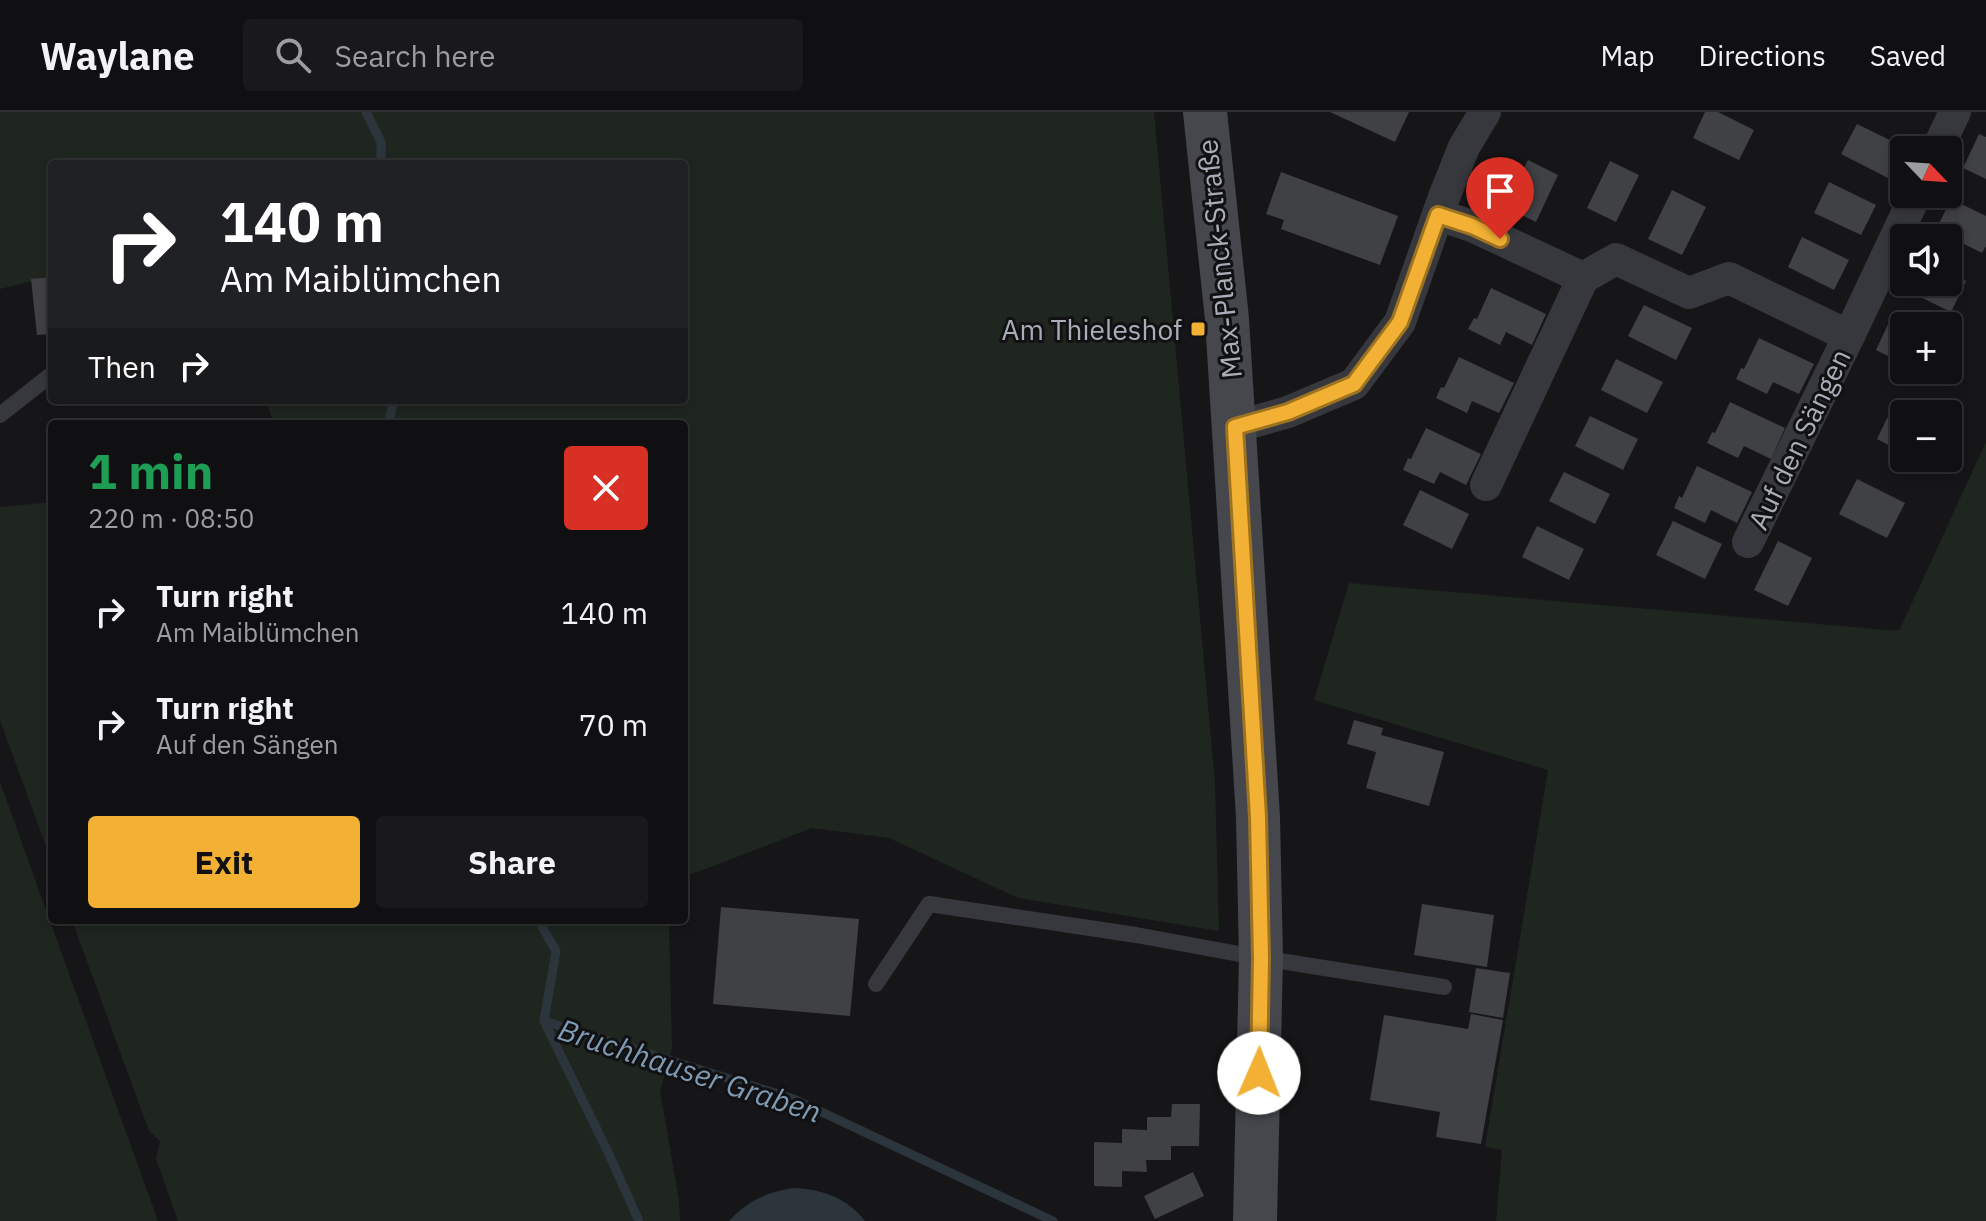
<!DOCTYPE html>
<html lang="en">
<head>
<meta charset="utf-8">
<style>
  :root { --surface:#101012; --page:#19191b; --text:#f1f3f6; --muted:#9c9d9f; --line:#303032; --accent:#f2b134 }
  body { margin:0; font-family:"IBM Plex Sans",sans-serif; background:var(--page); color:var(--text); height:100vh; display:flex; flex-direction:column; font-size:30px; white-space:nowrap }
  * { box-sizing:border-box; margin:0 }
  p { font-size:26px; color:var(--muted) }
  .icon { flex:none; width:44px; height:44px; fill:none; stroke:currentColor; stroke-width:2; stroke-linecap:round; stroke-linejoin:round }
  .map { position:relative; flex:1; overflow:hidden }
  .side { position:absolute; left:48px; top:308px; width:640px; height:504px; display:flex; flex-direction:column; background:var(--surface); border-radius:8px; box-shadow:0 4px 12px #0003,0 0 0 2px var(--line) }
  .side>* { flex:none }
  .top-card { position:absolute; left:48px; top:48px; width:640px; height:244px; border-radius:8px; box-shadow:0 4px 12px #0003,0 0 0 2px var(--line); background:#202124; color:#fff; overflow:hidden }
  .needle { width:52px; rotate:115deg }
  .fabs { position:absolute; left:1890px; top:24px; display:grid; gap:16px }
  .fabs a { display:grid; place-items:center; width:72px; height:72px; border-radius:8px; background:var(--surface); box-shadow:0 4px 12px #0003,0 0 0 2px var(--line); font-size:40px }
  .pin { position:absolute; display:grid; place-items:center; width:68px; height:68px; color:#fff; margin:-82px -34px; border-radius:50% 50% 50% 0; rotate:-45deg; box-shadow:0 0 8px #0007 }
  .pin .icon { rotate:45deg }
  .me { position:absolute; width:88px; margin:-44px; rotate:1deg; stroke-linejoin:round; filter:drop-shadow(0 0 6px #0008) }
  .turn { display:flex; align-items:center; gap:28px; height:168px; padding:0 40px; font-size:36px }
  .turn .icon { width:104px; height:104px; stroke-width:2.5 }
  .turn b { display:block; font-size:56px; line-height:68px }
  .then { display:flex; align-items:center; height:76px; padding:0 40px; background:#0003; gap:16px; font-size:30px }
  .round { display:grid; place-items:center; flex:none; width:84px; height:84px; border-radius:8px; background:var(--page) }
  .summary { display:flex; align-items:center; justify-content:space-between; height:136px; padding:0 40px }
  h1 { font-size:48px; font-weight:800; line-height:60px; color:#1e9e55 }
  .primary-button { display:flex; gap:16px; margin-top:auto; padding:16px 40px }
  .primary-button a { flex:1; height:92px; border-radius:8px; background:var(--accent); color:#111; font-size:32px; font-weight:800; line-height:92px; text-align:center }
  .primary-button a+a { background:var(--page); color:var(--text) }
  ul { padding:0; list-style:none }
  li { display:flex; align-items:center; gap:24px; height:112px; padding:0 40px }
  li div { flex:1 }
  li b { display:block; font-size:30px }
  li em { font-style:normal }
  header { display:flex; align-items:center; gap:48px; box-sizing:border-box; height:112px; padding:0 40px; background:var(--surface); border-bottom:2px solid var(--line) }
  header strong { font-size:38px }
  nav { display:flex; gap:44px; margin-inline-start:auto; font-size:28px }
  .search { width:560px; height:72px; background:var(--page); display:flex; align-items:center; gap:20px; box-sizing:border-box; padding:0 28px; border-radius:8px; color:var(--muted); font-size:30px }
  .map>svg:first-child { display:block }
  .green { fill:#1e261f }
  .water { fill:#2c353c }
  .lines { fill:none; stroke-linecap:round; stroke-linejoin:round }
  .stream { stroke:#2c353c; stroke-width:9 }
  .building { fill:#404145 }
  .lane { stroke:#37383d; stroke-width:16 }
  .street { stroke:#37383d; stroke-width:32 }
  .secondary { stroke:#45474d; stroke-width:44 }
  .route-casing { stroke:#9d7322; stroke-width:20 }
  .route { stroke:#f2b134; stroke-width:14 }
  .poi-dot { fill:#f2b134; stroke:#111113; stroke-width:3 }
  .labels { text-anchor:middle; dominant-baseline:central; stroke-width:6; stroke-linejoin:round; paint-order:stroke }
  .street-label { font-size:28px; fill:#a8adb8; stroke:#111113 }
  .poi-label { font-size:28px; fill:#a8adb8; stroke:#111113; text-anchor:end }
  .water-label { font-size:30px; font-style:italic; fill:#7f9bb3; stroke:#111113 }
</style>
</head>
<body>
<header>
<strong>Waylane</strong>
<div class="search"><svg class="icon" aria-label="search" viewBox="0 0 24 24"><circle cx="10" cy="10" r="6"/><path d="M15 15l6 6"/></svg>Search here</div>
<nav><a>Map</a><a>Directions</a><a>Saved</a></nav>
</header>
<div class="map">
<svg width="1986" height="1109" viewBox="0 0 1986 1109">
  <rect width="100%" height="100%" fill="#161618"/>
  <!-- green -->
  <g class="green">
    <path d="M 0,0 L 1154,0 L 1215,671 L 1219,819 L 1018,786 L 889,726 L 812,716 L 684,765 L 684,312 L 274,312 L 266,288 L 684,288 L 684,52 L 52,52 L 52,164 L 0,177 Z"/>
    <path d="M 1986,330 L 1986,1109 L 1496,1109 L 1502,1038 L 1485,1035 L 1548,658 L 1314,588 L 1349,471 L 1899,519 Z"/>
    <path d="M 52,390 L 52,751 L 0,608 L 0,395 Z"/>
    <path d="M 0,670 L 158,1109 L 0,1109 Z"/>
    <path d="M 72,808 L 660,808 L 669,812 L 672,937 L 660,979 L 679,1088 L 680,1109 L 178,1109 L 156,1047 L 160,1029 L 149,1019 Z"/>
  </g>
  <!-- water -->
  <path class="water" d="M 793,1076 C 822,1077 847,1086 865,1109 L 729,1109 C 747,1089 767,1080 793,1076 Z"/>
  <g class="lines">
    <!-- stream -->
    <g class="stream">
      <path d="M 366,0 L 381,30 L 381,52"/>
      <path d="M 388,312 L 394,288"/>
      <path d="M 538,808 L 556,839 L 544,909 L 607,1038 L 639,1109"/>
      <path d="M 544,909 L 794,987 L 1053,1109"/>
    </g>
  </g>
  <!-- building -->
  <g class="building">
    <path d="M 1330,0 L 1409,0 L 1395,30 Z"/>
    <path d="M 1705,0 L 1718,0 L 1754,18 L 1739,48 L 1693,26 Z"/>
    <path d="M 1857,12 L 1904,35 L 1888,66 L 1841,42 Z"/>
    <path d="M 1979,22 L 1986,25 L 1986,67 L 1963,56 Z"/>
    <path d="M 1528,48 L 1558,63 L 1536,110 L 1505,95 Z"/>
    <path d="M 1610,49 L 1639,63 L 1616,110 L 1587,96 Z"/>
    <path d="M 1281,60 L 1398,104 L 1380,153 L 1281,117 L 1284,108 L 1266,102 Z"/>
    <path d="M 1829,70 L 1876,93 L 1861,123 L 1814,101 Z"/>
    <path d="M 1672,78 L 1706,95 L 1682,143 L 1648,127 Z"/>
    <path d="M 1951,87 L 1986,104 L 1986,134 L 1982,141 L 1936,118 Z"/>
    <path d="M 1802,125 L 1849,148 L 1834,178 L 1788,155 Z"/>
    <path d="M 1948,160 L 1966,169 L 1951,200 L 1904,177 L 1908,170 L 1948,170 Z"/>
    <path d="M 52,165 L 52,222 L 37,223 L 31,167 Z"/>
    <path d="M 1491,176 L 1546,202 L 1532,233 L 1506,220 L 1500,233 L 1468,217 L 1474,206 L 1477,207 Z"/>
    <path d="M 1644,193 L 1692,216 L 1676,248 L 1628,224 Z"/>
    <path d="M 1890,208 L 1904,215 L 1904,252 L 1876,238 Z"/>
    <path d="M 1759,226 L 1814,252 L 1799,282 L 1773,270 L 1767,282 L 1736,267 L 1741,256 L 1744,257 Z"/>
    <path d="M 1459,245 L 1514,271 L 1499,301 L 1472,289 L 1467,301 L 1436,286 L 1441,275 L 1444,276 Z"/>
    <path d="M 1616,247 L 1663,270 L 1647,301 L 1601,278 Z"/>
    <path d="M 1730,290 L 1785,316 L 1771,347 L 1744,334 L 1738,346 L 1707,331 L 1712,320 L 1715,321 Z"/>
    <path d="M 1892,296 L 1904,302 L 1904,341 L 1877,327 Z"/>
    <path d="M 1590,304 L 1638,327 L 1623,358 L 1575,334 Z"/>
    <path d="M 1426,316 L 1481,342 L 1466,373 L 1440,360 L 1434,372 L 1403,358 L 1408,346 L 1411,347 Z"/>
    <path d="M 1697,354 L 1752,380 L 1737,411 L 1711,398 L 1705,411 L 1674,396 L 1679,384 L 1682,386 Z"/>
    <path d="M 1564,360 L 1610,382 L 1595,412 L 1549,389 Z"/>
    <path d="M 1857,367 L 1905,391 L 1887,426 L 1839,402 Z"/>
    <path d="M 1420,378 L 1469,402 L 1452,437 L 1403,413 Z"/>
    <path d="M 1673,409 L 1722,432 L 1705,467 L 1656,443 Z"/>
    <path d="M 1537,414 L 1584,437 L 1569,468 L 1522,445 Z"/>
    <path d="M 1778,429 L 1812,446 L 1788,494 L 1754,478 Z"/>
    <path d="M 1354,608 L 1383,616 L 1381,623 L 1444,640 L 1429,694 L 1366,676 L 1376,640 L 1347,632 Z"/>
    <path d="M 1422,792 L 1494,803 L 1487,855 L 1414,843 Z"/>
    <path d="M 721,795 L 859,807 L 850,904 L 713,892 Z"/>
    <path d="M 1476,856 L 1510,861 L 1503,906 L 1469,900 Z"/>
    <path d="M 1471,902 L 1503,908 L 1481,1032 L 1436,1025 L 1440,1000 L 1370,988 L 1384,903 L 1468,917 Z"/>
    <path d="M 1172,992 L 1200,992 L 1199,1034 L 1171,1034 L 1171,1048 L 1146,1048 L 1147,1060 L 1122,1059 L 1122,1075 L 1094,1074 L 1094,1030 L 1122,1031 L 1122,1017 L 1147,1018 L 1147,1005 L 1171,1005 Z"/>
    <path d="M 1193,1060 L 1204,1084 L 1155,1107 L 1144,1084 Z"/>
  </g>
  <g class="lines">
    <!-- lane -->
    <g class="lane">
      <path d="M 0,303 L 52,262"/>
      <path d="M 876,872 L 929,792 L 1136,823 L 1261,846 L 1444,875"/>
    </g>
    <!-- street -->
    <g class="street">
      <path d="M 1937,38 L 1955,0"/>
      <path d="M 1438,103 L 1472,114 L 1583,166 L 1616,147 L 1689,181 L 1729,166 L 1849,224 L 1916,82"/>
      <path d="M 1235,315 L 1288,300 L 1354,272 L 1400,210 L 1444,85 L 1464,35 L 1485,0"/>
      <path d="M 1486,373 L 1583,166"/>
      <path d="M 1748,430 L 1849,224"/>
    </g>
    <!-- secondary -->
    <path class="secondary" d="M 1205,0 L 1227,207 L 1258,705 L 1261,846 L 1255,1109"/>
  </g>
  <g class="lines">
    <defs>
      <path id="route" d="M 1259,961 L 1261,846 L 1258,705 L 1235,315 L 1288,300 L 1354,272 L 1400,210 L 1438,103 L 1472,114 L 1500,127"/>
    </defs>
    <!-- route casing -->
    <use href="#route" class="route-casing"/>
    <!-- route -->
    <use href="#route" class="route"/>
  </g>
  <!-- markers -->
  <rect class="poi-dot" x="1190" y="209" width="16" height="16" rx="4"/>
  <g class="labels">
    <!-- street labels -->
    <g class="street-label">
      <text transform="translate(1219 147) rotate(-96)">Max-Planck-Straße</text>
      <text transform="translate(1799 327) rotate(-64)">Auf den Sängen</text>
    </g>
    <!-- poi labels -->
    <g class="poi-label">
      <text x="1182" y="217">Am Thieleshof</text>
    </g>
    <!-- water labels -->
    <g class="water-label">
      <text transform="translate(690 958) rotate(18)">Bruchhauser Graben</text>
    </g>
  </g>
</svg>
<div class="fabs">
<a><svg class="needle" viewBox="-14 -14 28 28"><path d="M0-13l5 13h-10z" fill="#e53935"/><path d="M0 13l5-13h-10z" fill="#9c9d9f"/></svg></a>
<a><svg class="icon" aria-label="sound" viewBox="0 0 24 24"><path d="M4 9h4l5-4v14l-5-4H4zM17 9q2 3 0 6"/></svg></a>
<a>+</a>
<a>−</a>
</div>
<div class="pin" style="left:1500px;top:127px;background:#d93025"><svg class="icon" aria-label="arrive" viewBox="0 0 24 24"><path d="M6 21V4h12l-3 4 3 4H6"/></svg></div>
<svg class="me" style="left:1259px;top:961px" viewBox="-20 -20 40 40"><circle r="19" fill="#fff"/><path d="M0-13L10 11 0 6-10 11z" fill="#f2b134"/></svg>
<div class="top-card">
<div class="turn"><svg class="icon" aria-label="right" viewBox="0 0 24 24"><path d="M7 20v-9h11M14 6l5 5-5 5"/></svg><div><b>140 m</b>Am Maiblümchen</div></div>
<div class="then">Then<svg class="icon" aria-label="right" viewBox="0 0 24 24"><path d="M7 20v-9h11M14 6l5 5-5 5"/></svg></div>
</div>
<section class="side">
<div class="summary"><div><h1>1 min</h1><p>220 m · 08:50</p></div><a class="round" style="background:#d93025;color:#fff"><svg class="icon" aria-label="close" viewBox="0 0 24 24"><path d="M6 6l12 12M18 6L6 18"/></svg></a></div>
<ul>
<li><svg class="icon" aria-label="right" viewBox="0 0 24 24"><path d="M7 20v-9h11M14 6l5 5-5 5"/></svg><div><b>Turn right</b><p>Am Maiblümchen</p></div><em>140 m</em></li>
<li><svg class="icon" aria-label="right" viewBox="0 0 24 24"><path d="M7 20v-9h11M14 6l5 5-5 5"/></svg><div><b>Turn right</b><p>Auf den Sängen</p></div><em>70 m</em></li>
</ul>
<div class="primary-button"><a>Exit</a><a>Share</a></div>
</section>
</div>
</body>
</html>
